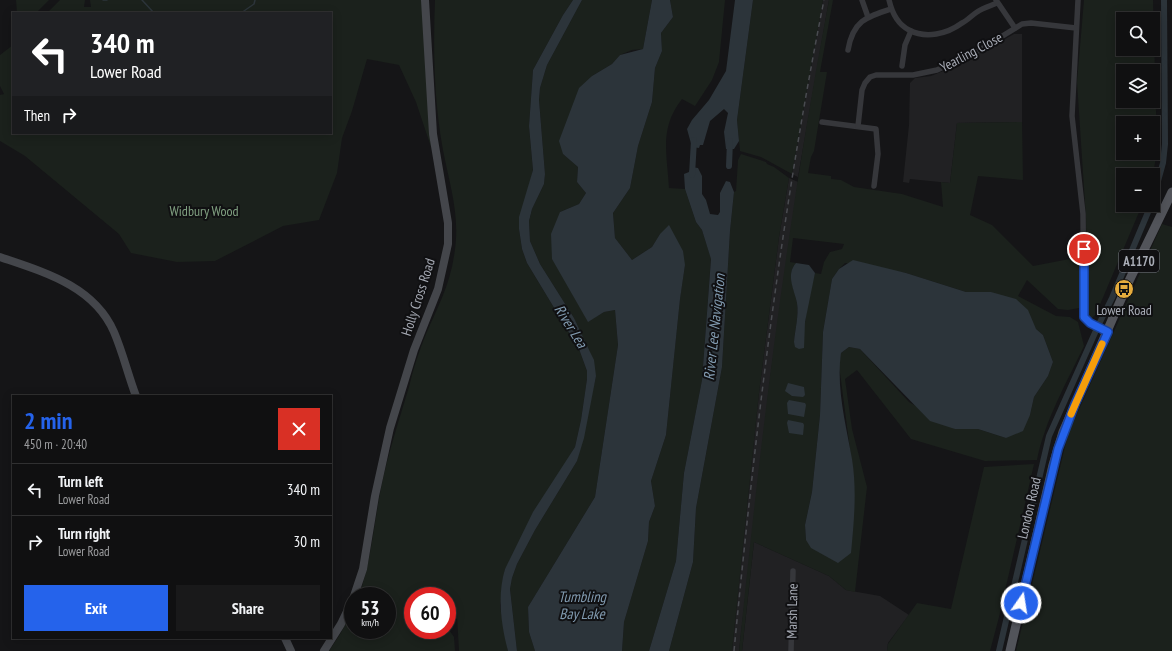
<!DOCTYPE html>
<html lang="en">
<head>
<meta charset="utf-8">
<style>
  :root { --surface:#101011; --page:#19191a; --text:#f1f3f6; --muted:#9c9d9f; --line:#303031; --accent:#2563eb }
  body { margin:0; font-family:"PT Sans Narrow",sans-serif; background:var(--page); color:var(--text); height:100vh; display:flex; flex-direction:column; font-size:15px; white-space:nowrap }
  * { box-sizing:border-box; margin:0 }
  p { font-size:13px; color:var(--muted) }
  .icon { flex:none; width:22px; height:22px; fill:none; stroke:currentColor; stroke-width:2; stroke-linecap:round; stroke-linejoin:round }
  .map { position:relative; flex:1; overflow:hidden }
  .details { position:absolute; left:12px; top:395px; width:320px; height:244px; display:flex; flex-direction:column; background:var(--surface); border-radius:0px; box-shadow:0 2px 10px #0003,0 0 0 1px var(--line) }
  .details>* { flex:none }
  .guide { position:absolute; left:12px; top:12px; width:320px; height:122px; border-radius:0px; box-shadow:0 2px 10px #0003,0 0 0 1px var(--line); background:#202124; color:#fff; overflow:hidden }
  .tools { position:absolute; left:1116px; top:12px; display:grid; gap:8px }
  .tools a { display:grid; place-items:center; width:44px; height:44px; border-radius:0px; background:var(--surface); box-shadow:0 2px 10px #0003,0 0 0 1px var(--line); font-size:20px }
  .speed { position:absolute; left:344px; top:587px; display:flex; gap:8px; font-size:20px; font-weight:700; text-align:center }
  .speed>* { display:grid; place-content:center; width:52px; height:52px; border-radius:50%; background:var(--surface); box-shadow:0 2px 10px #0003,0 0 0 1px var(--line); line-height:1 }
  .speed small { font-size:10px; font-weight:400 }
  .speed .limit { border:6px solid #d22; background:#fff; color:#111 }
  .pin { position:absolute; display:grid; place-items:center; width:34px; height:34px; color:#fff; margin:-17px; border:2px solid #fff; border-radius:50%; box-shadow:0 1px 4px #0007 }
  .me { position:absolute; width:44px; margin:-22px; rotate:13deg; stroke-linejoin:round; filter:drop-shadow(0 0 3px #0008) }
  .turn { display:flex; align-items:center; gap:14px; height:84px; padding:0 12px; font-size:18px }
  .turn .icon { width:52px; height:52px; stroke-width:2.5 }
  .turn b { display:block; font-size:28px; line-height:34px }
  .then { display:flex; align-items:center; height:38px; padding:0 12px; background:#0003; gap:8px; font-size:15px }
  .round { display:grid; place-items:center; flex:none; width:42px; height:42px; border-radius:0px; background:var(--page) }
  .overview { display:flex; align-items:center; justify-content:space-between; height:68px; padding:0 12px }
  h1 { font-size:24px; font-weight:700; line-height:30px; color:var(--accent) }
  .cta { display:flex; gap:8px; margin-top:auto; padding:8px 12px }
  .cta a { flex:1; height:46px; border-radius:0px; background:var(--accent); color:#fff; font-size:16px; font-weight:700; line-height:46px; text-align:center }
  .cta a+a { background:var(--page); color:var(--text) }
  ul { padding:0; list-style:none }
  li { display:flex; align-items:center; gap:12px; height:52px; padding:0 12px; border-top:1px solid var(--line) }
  li div { flex:1 }
  li b { display:block; font-size:15px }
  li em { font-style:normal }
  .map>svg:first-child { display:block }
  .built { fill:#212123 }
  .green { fill:#1b211c; fill-rule:evenodd }
  .water { fill:#2c343a }
  .lines { fill:none; stroke-linecap:round; stroke-linejoin:round }
  .stream { stroke:#2c343a; stroke-width:1.5 }
  .canal { stroke:#2c343a; stroke-width:6 }
  .street { stroke:#36373b; stroke-width:5.5 }
  .secondary { stroke:#44464b; stroke-width:8 }
  .primary { stroke:#52545a; stroke-width:9 }
  .rail { stroke:#494b50; stroke-width:1.5; stroke-dasharray:5 4; stroke-linecap:butt }
  .route-casing { stroke:#184099; stroke-width:10 }
  .route { stroke:#2563eb; stroke-width:7 }
  .slow { stroke:#f59e0b; stroke-width:7 }
  .labels { text-anchor:middle; dominant-baseline:central; stroke-width:4; stroke-linejoin:round; paint-order:stroke }
  .shield { fill:#101012; stroke:#7a7d85; stroke-width:1 }
  .shield-label { font-size:13px; font-weight:bold; fill:#a8acb6 }
  .street-label { font-size:14px; fill:#a8acb6; stroke:#101012 }
  .park-label { font-size:14px; fill:#80a081; stroke:#101012 }
  .poi-label { font-size:14px; fill:#a8acb6; stroke:#101012 }
  .water-label { font-size:15px; font-style:italic; fill:#819aaf; stroke:#101012 }
</style>
</head>
<body>
<div class="map">
<svg width="1172" height="651" viewBox="0 0 1172 651">
  <rect width="100%" height="100%" fill="#151517"/>
  <!-- built -->
  <g class="built">
    <path d="M 823,0 L 829,0 L 798,177 L 792,174 Z"/>
    <path d="M 1014,34 L 1022,34 L 1022,122 L 957,123 L 950,183 L 910,179 L 909,183 L 903,182 L 909,125 L 910,83 L 915,78 L 931,76 L 963,63 Z"/>
    <path d="M 789,178 L 798,182 L 771,372 L 739,651 L 732,651 L 759,393 L 779,237 Z"/>
    <path d="M 754,542 L 829,576 L 846,590 L 880,596 L 909,615 L 888,643 L 887,651 L 742,651 Z"/>
  </g>
  <!-- green -->
  <g class="green">
    <path d="M 16,0 L 49,0 L 36,13 L 17,13 Z"/>
    <path d="M 60,0 L 85,0 L 84,7 L 91,7 L 90,0 L 423,0 L 431,147 L 416,102 L 399,65 L 367,59 L 352,111 L 342,138 L 337,173 L 319,220 L 283,226 L 215,261 L 177,262 L 131,253 L 119,234 L 25,156 L 0,141 L 0,95 L 4,94 L 0,86 L 0,55 L 13,45 L 13,133 L 331,133 L 331,13 L 47,13 Z"/>
    <path d="M 435,0 L 573,0 L 563,15 L 533,70 L 529,126 L 533,170 L 519,229 L 522,249 L 527,263 L 579,349 L 587,371 L 587,379 L 581,420 L 575,447 L 505,569 L 500,606 L 508,651 L 459,651 L 457,615 L 447,612 L 447,596 L 413,596 L 413,630 L 447,630 L 447,627 L 454,637 L 455,651 L 329,651 L 339,636 L 353,610 L 353,630 L 387,630 L 387,596 L 359,596 C 371,561 374,524 381,488 C 388,454 399,420 409,387 C 413,369 419,351 426,334 C 437,309 450,284 454,256 C 461,217 450,187 443,150 C 434,101 433,50 435,0 Z"/>
    <path d="M 582,0 L 652,0 L 643,49 L 632,50 L 620,55 L 612,64 L 592,76 L 563,154 L 578,167 L 577,182 L 586,193 L 579,204 L 560,212 L 573,295 L 588,321 L 604,312 L 615,310 L 618,345 L 595,497 L 528,607 L 529,632 L 535,651 L 517,651 L 510,589 L 512,578 L 517,564 L 535,530 L 577,461 L 596,376 L 574,318 L 540,264 L 530,241 L 529,221 L 532,209 L 544,184 L 545,174 L 539,100 L 540,88 L 547,65 Z"/>
    <path d="M 670,0 L 725,0 L 719,62 L 712,80 L 695,106 L 682,99 C 659,128 667,154 669,188 L 685,189 L 696,222 L 702,230 L 711,258 L 702,380 L 684,473 L 676,561 L 649,651 L 622,651 L 624,622 L 648,541 L 649,522 L 655,506 L 651,481 L 666,435 L 680,298 L 685,265 L 660,234 L 652,247 L 632,260 L 615,238 L 613,213 L 630,188 L 638,146 L 652,102 L 655,68 L 662,51 L 661,33 L 673,17 Z"/>
    <path d="M 753,0 L 823,0 L 792,174 L 761,157 L 740,151 L 737,120 Z"/>
    <path d="M 829,0 L 833,0 L 820,72 L 827,72 L 814,151 L 811,157 L 808,173 L 831,176 L 831,179 L 841,180 L 854,187 L 902,194 L 943,207 L 941,182 L 950,183 L 957,123 L 1022,122 L 1023,180 L 978,176 L 970,215 L 992,225 L 1033,266 L 1080,257 L 1079,308 L 1068,310 L 1058,309 L 1027,280 L 1018,296 L 1056,316 L 1070,317 L 1078,322 L 1084,346 C 1067,382 1045,420 1037,460 L 985,461 L 911,439 L 857,370 L 845,379 L 852,429 L 867,487 L 855,592 L 846,590 L 829,576 L 754,542 L 742,651 L 739,651 C 761,432 788,215 829,0 ZM 793,238 L 844,244 L 842,249 L 830,252 L 824,262 L 821,274 L 815,273 L 809,296 L 804,329 L 794,342 C 795,330 799,315 797,303 C 796,291 785,275 796,263 L 790,262 ZM 845,263 L 906,273 L 966,292 L 991,292 L 1043,335 L 1053,362 L 1048,376 L 1034,397 L 1030,415 L 1006,438 L 978,429 L 955,429 L 909,402 L 860,349 L 849,347 L 841,353 L 839,365 L 854,480 L 852,539 L 806,540 L 805,525 L 812,492 L 820,415 L 823,332 L 832,279 L 839,269 Z"/>
    <path d="M 1084,0 L 1153,0 C 1154,37 1155,74 1156,111 C 1156,132 1159,154 1152,175 L 1123,175 L 1123,205 L 1142,205 L 1096,314 L 1092,318 L 1087,313 L 1087,309 L 1086,218 L 1077,82 ZM 1123,19 L 1153,19 L 1153,49 L 1123,49 ZM 1123,71 L 1153,71 L 1153,101 L 1123,101 ZM 1123,123 L 1153,123 L 1153,153 L 1123,153 Z"/>
    <path d="M 741,154 L 766,162 L 767,164 L 774,167 L 789,178 L 779,237 L 759,393 L 732,651 L 669,651 L 693,562 L 696,508 L 722,367 L 730,231 L 734,192 L 736,191 L 738,160 Z"/>
    <path d="M 1162,224 L 1172,227 L 1172,651 L 1016,651 L 1068,434 Z"/>
    <path d="M 1034,464 L 999,617 L 990,651 L 887,651 L 888,644 L 917,603 L 951,609 L 984,467 Z"/>
  </g>
  <!-- water -->
  <g class="water">
    <path d="M 573,0 L 582,0 L 547,65 L 540,88 L 539,100 L 545,174 L 544,184 L 532,209 L 529,221 L 530,241 L 540,264 L 574,318 L 590,352 L 594,360 L 596,376 L 584,438 L 577,461 L 535,530 L 517,564 L 512,578 L 510,589 L 517,651 L 508,651 C 501,624 497,596 505,569 L 533,512 L 575,447 L 581,420 L 587,379 L 587,371 L 579,349 L 527,263 L 522,249 L 519,229 L 519,217 L 533,170 L 529,126 L 533,70 L 563,15 Z"/>
    <path d="M 652,0 L 670,0 L 673,17 L 661,33 L 662,51 L 655,68 L 652,102 L 638,146 L 630,188 L 613,213 L 615,238 L 632,260 L 652,247 L 660,234 L 669,225 L 683,251 L 685,265 L 680,299 L 666,435 L 651,481 L 655,506 L 649,522 L 648,541 L 624,622 L 622,651 L 535,651 L 529,632 L 528,607 L 595,497 L 618,345 L 615,310 L 604,312 L 588,322 L 552,259 L 551,234 L 560,212 L 579,204 L 586,193 L 577,182 L 578,167 L 563,154 L 559,141 L 579,88 L 592,76 L 612,64 L 620,55 L 643,49 Z"/>
    <path d="M 735,0 L 753,0 L 737,120 L 739,141 L 734,149 L 726,149 L 724,132 L 728,113 L 724,109 L 710,121 L 703,145 L 700,145 L 699,148 L 692,147 L 687,129 L 692,120 L 709,100 L 726,71 Z"/>
    <path d="M 691,167 L 698,168 L 702,176 L 702,194 L 706,200 L 710,214 L 718,215 L 720,212 L 720,193 L 726,181 L 730,182 L 734,192 L 730,231 L 722,367 L 696,508 L 693,562 L 669,651 L 649,651 L 676,561 L 684,473 L 702,380 L 711,259 L 702,230 L 696,222 L 685,189 L 684,174 L 689,172 Z"/>
    <path d="M 853,260 L 906,273 L 966,292 L 991,292 L 1016,299 L 1028,310 L 1036,329 L 1043,335 L 1053,362 L 1048,376 L 1034,397 L 1030,415 L 1023,431 L 1006,438 L 978,429 L 955,429 L 930,421 L 860,349 L 849,347 L 841,353 C 836,388 846,425 852,459 C 857,490 854,522 851,553 L 838,563 L 811,548 L 806,540 L 805,525 L 812,492 L 820,415 L 823,332 L 832,279 L 839,269 Z"/>
    <path d="M 796,263 L 809,265 L 815,273 L 805,322 L 804,348 L 799,349 L 795,347 L 794,342 C 795,330 799,315 797,303 C 795,291 785,275 796,263 Z"/>
    <path d="M 788,383 L 804,387 L 805,395 L 803,397 L 792,396 L 785,391 Z"/>
    <path d="M 789,400 L 805,403 L 806,405 L 804,417 L 788,414 L 787,403 Z"/>
    <path d="M 788,420 L 803,423 L 804,425 L 803,435 L 789,433 L 787,423 Z"/>
  </g>
  <g class="lines">
    <!-- stream -->
    <g class="stream">
      <path d="M 103,0 L 107,0"/>
      <path d="M 142,0 L 154,13"/>
      <path d="M 241,13 L 254,4 L 255,0"/>
    </g>
    <!-- canal -->
    <g class="canal">
      <path d="M 729,166 L 730,141"/>
      <path d="M 692,175 L 694,140"/>
      <path d="M 1153,199 L 1163,163 L 1165,144 L 1164,0"/>
      <path d="M 999,651 L 1049,436 L 1098,326 L 1112,298 L 1151,205"/>
    </g>
    <!-- street -->
    <g class="street">
      <path d="M 862,0 L 868,17"/>
      <path d="M 889,0 C 892,13 897,24 909,30 C 926,39 947,34 962,23 C 968,20 972,15 977,12 C 983,8 990,6 997,3"/>
      <path d="M 996,0 L 1015,28"/>
      <path d="M 1078,0 L 1072,116 L 1083,214 L 1084,315 L 1087,321 L 1108,332"/>
      <path d="M 848,50 C 853,21 866,17 891,9"/>
      <path d="M 902,66 L 905,45 L 911,31"/>
      <path d="M 822,122 L 876,129 L 878,154 L 874,186"/>
      <path d="M 858,126 L 862,90 L 865,83 L 870,77 L 876,75 L 913,75 L 937,70 L 978,51 L 1022,24 L 1031,23 L 1076,28"/>
      <path d="M 791,651 L 793,571"/>
    </g>
    <!-- secondary -->
    <g class="secondary">
      <path d="M 0,257 C 44,272 94,286 114,332 C 123,353 128,375 136,396"/>
      <path d="M 354,596 L 363,569 L 375,496 L 390,428 L 414,350 L 438,289 L 448,244 L 448,223 L 433,134 L 425,0"/>
      <path d="M 285,638 L 291,651"/>
      <path d="M 324,651 L 341,624 L 353,599"/>
    </g>
    <!-- primary -->
    <path class="primary" d="M 1010,651 L 1053,465 L 1063,432 L 1129,281 L 1172,192"/>
    <!-- rail -->
    <path class="rail" d="M 734,651 C 755,433 781,215 824,0"/>
  </g>
  <g class="lines">
    <defs>
      <path id="route" d="M 1021,603 L 1058,449 L 1075,404 L 1108,332 L 1090,323 L 1084,317 L 1084,249"/>
    </defs>
    <!-- route casing -->
    <use href="#route" class="route-casing"/>
    <!-- route -->
    <use href="#route" class="route"/>
    <!-- slow -->
    <path class="slow" d="M 1071,414 L 1102,344"/>
  </g>
  <!-- icons -->
  <defs>
    <symbol id="bus-disc" viewBox="-11 -11 22 22"><circle r="9.5" fill="#e6ac3d" stroke="#101012"/><path d="M-5-6H5V4H4V6H2V4H-2V6H-4V4H-5ZM-3.5-4V0h7V-4ZM-3.5 1.2v1.5H-2V1.2ZM2 1.2v1.5H3.5V1.2Z" fill="#111"/></symbol>
  </defs>
  <g fill-rule="evenodd">
    <use href="#bus-disc" x="1113" y="278" width="22" height="22"/>
  </g>
  <g class="labels">
    <!-- shield labels -->
    <rect class="shield" x="1119" y="250" width="40" height="22" rx="3"/>
    <g class="shield-label">
      <text x="1139" y="261">A1170</text>
    </g>
    <!-- street labels -->
    <g class="street-label">
      <text transform="translate(971 52) rotate(-28)">Yearling Close</text>
      <text transform="translate(418 297) rotate(-72)">Holly Cross Road</text>
      <text transform="translate(1029 508) rotate(-77)">London Road</text>
      <text transform="translate(792 611) rotate(-89)">Marsh Lane</text>
    </g>
    <!-- park labels -->
    <g class="park-label">
      <text x="204" y="211">Widbury Wood</text>
    </g>
    <!-- poi labels -->
    <g class="poi-label">
      <text x="1124" y="310">Lower Road</text>
    </g>
    <!-- water labels -->
    <g class="water-label">
      <text transform="translate(571 326) rotate(58)">River Lea</text>
      <text transform="translate(714 327) rotate(-84)">River Lee Navigation</text>
      <text x="582" y="596">Tumbling<tspan x="582" dy="17">Bay Lake</tspan></text>
    </g>
  </g>
</svg>
<div class="tools">
<a><svg class="icon" aria-label="search" viewBox="0 0 24 24"><circle cx="10" cy="10" r="6"/><path d="M15 15l6 6"/></svg></a>
<a><svg class="icon" aria-label="layers" viewBox="0 0 24 24"><path d="M12 4l9 5-9 5-9-5zM3 14l9 5 9-5"/></svg></a>
<a>+</a>
<a>−</a>
</div>
<div class="speed"><div>53<small>km/h</small></div><div class="limit">60</div></div>
<div class="pin" style="left:1084px;top:249px;background:#d93025"><svg class="icon" aria-label="arrive" viewBox="0 0 24 24"><path d="M6 21V4h12l-3 4 3 4H6"/></svg></div>
<svg class="me" style="left:1021px;top:603px" viewBox="-20 -20 40 40"><circle r="17" fill="#2563eb" stroke="#fff" stroke-width="3"/><path d="M0-11L8 9 0 5-8 9z" fill="#fff"/></svg>
<div class="guide">
<div class="turn"><svg class="icon" aria-label="left" viewBox="0 0 24 24"><path d="M17 20v-9H6M10 6l-5 5 5 5"/></svg><div><b>340 m</b>Lower Road</div></div>
<div class="then">Then<svg class="icon" aria-label="right" viewBox="0 0 24 24"><path d="M7 20v-9h11M14 6l5 5-5 5"/></svg></div>
</div>
<section class="details">
<div class="overview"><div><h1>2 min</h1><p>450 m · 20:40</p></div><a class="round" style="background:#d93025;color:#fff"><svg class="icon" aria-label="close" viewBox="0 0 24 24"><path d="M6 6l12 12M18 6L6 18"/></svg></a></div>
<ul>
<li><svg class="icon" aria-label="left" viewBox="0 0 24 24"><path d="M17 20v-9H6M10 6l-5 5 5 5"/></svg><div><b>Turn left</b><p>Lower Road</p></div><em>340 m</em></li>
<li><svg class="icon" aria-label="right" viewBox="0 0 24 24"><path d="M7 20v-9h11M14 6l5 5-5 5"/></svg><div><b>Turn right</b><p>Lower Road</p></div><em>30 m</em></li>
</ul>
<div class="cta"><a>Exit</a><a>Share</a></div>
</section>
</div>
</body>
</html>
